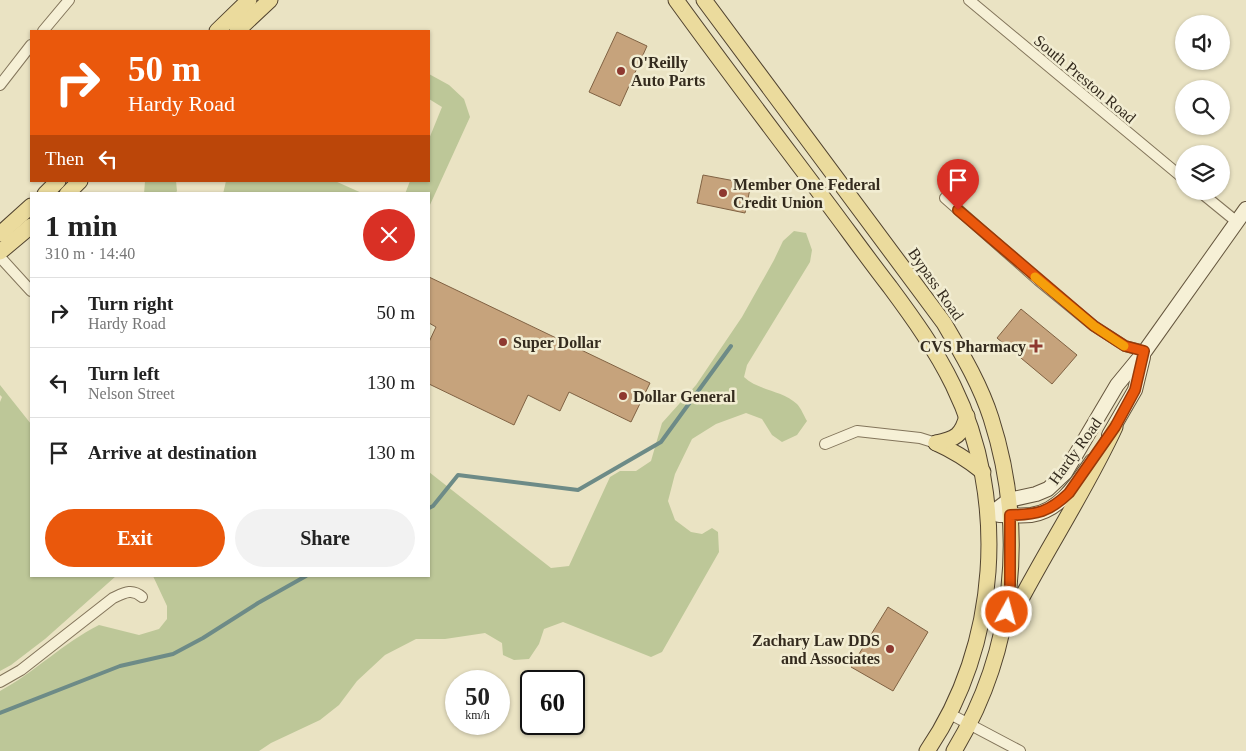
<!DOCTYPE html>
<html lang="en">
<head>
<meta charset="utf-8">
<style>
  :root { --surface:#fff; --page:#f2f2f2; --text:#222; --muted:#767676; --line:#e0e0e0; --accent:#ea580c }
  body { margin:0; font-family:"Times New Roman",serif; background:var(--page); color:var(--text); height:100vh; display:flex; flex-direction:column; font-size:19px; white-space:nowrap }
  * { box-sizing:border-box; margin:0 }
  p { font-size:16px; color:var(--muted) }
  .icon { flex:none; width:28px; height:28px; fill:none; stroke:currentColor; stroke-width:2; stroke-linecap:round; stroke-linejoin:round }
  .map { position:relative; flex:1; overflow:hidden }
  .side { position:absolute; left:30px; top:192px; width:400px; height:385px; display:flex; flex-direction:column; background:var(--surface); border-radius:0px; box-shadow:0 1px 4px #0004 }
  .side>* { flex:none }
  .hud { position:absolute; left:30px; top:30px; width:400px; height:152px; border-radius:0px; box-shadow:0 1px 4px #0004; background:#ea580c; color:#fff; overflow:hidden }
  .buttons { position:absolute; left:1175px; top:15px; display:grid; gap:10px }
  .buttons a { display:grid; place-items:center; width:55px; height:55px; border-radius:50%; background:var(--surface); box-shadow:0 1px 4px #0004; font-size:25px }
  .speed { position:absolute; left:445px; top:670px; display:flex; gap:10px; font-size:25px; font-weight:700; text-align:center }
  .speed>* { display:grid; place-content:center; width:65px; height:65px; border-radius:50%; background:var(--surface); box-shadow:0 1px 4px #0004; line-height:1 }
  .speed small { font-size:12px; font-weight:400 }
  .speed .limit { border:2px solid #111; border-radius:8px; background:#fff; color:#111 }
  .pin { position:absolute; display:grid; place-items:center; width:42px; height:42px; color:#fff; margin:-51px -21px; border-radius:50% 50% 50% 0; rotate:-45deg; box-shadow:0 0 5px #0007 }
  .pin .icon { rotate:45deg }
  .me { position:absolute; width:55px; margin:-28px; rotate:7deg; stroke-linejoin:round; filter:drop-shadow(0 0 4px #0008) }
  .turn { display:flex; align-items:center; gap:18px; height:105px; padding:0 15px; font-size:22px }
  .turn .icon { width:65px; height:65px; stroke-width:2.5 }
  .turn b { display:block; font-size:35px; line-height:42px }
  .then { display:flex; align-items:center; height:48px; padding:0 15px; background:#0003; gap:10px; font-size:19px }
  .round { display:grid; place-items:center; flex:none; width:52px; height:52px; border-radius:26px; background:var(--page) }
  .summary { display:flex; align-items:center; justify-content:space-between; height:85px; padding:0 15px }
  h1 { font-size:30px; font-weight:600; line-height:38px }
  .cta { display:flex; gap:10px; margin-top:auto; padding:10px 15px }
  .cta a { flex:1; height:58px; border-radius:30px; background:var(--accent); color:#fff; font-size:20px; font-weight:600; line-height:58px; text-align:center }
  .cta a+a { background:var(--page); color:var(--text) }
  ul { padding:0; list-style:none }
  li { display:flex; align-items:center; gap:15px; height:70px; padding:0 15px; border-top:1px solid var(--line) }
  li div { flex:1 }
  li b { display:block; font-size:19px }
  li em { font-style:normal }
  .map>svg:first-child { display:block }
  .green { fill:#bdc798 }
  .lines { fill:none; stroke-linecap:round; stroke-linejoin:round }
  .stream { stroke:#6d8b87; stroke-width:4 }
  .building { fill:#c6a37c; stroke:#806243 }
  .minor-casing { stroke:#83755b; stroke-width:12 }
  .secondary-casing { stroke:#65563e; stroke-width:16 }
  .primary-casing { stroke:#51432f; stroke-width:17 }
  .minor { stroke:#f6f0d6; stroke-width:10 }
  .secondary { stroke:#f6f0d6; stroke-width:14 }
  .primary { stroke:#ebdb9d; stroke-width:15 }
  .route-casing { stroke:#983908; stroke-width:12 }
  .route { stroke:#ea580c; stroke-width:9 }
  .slow { stroke:#f59e0b; stroke-width:9 }
  .poi-dot { fill:#8e3930; stroke:#f2edd2; stroke-width:2 }
  .labels { text-anchor:middle; dominant-baseline:central; stroke-width:5; stroke-linejoin:round; paint-order:stroke }
  .poi-label { font-size:16px; font-weight:bold; fill:#342b1e; stroke:#f2edd2; text-anchor:start }
  .street-label { font-size:16px; fill:#342b1e; stroke:#f2edd2 }
</style>
</head>
<body>
<div class="map">
<svg width="1246" height="751" viewBox="0 0 1246 751">
  <rect width="100%" height="100%" fill="#eae3c3"/>
  <!-- green -->
  <g class="green">
    <path d="M 429,74 L 449,85 L 464,99 L 470,117 L 429,207 L 429,194 L 405,194 L 410,181 L 429,181 L 429,139 L 442,107 L 429,99 Z"/>
    <path d="M 145,181 L 176,181 L 177,191 L 175,194 L 144,194 Z"/>
    <path d="M 226,181 L 335,181 L 364,194 L 223,194 Z"/>
    <path d="M 794,231 L 806,233 L 812,250 L 810,262 L 747,365 L 744,377 C 759,391 782,390 797,404 C 801,408 804,416 807,421 L 797,435 L 782,442 L 772,435 L 762,419 L 746,413 L 716,424 L 692,439 L 675,474 L 668,501 L 675,520 L 691,532 L 702,534 L 712,528 L 718,532 L 719,552 L 662,652 L 651,657 L 563,622 L 544,629 L 539,644 L 529,659 L 514,660 L 503,655 L 502,643 L 485,633 L 445,639 L 416,639 L 385,655 L 357,681 L 339,705 L 320,720 L 271,743 L 259,751 L 0,751 L 0,691 C 35,672 63,643 99,625 L 139,635 L 159,629 L 167,619 L 167,606 L 153,576 L 429,576 L 429,472 L 551,568 L 569,566 L 610,477 L 620,471 L 636,471 L 651,461 L 662,423 L 696,385 L 742,317 L 774,260 L 783,241 Z"/>
    <path d="M 0,385 L 31,424 L 31,576 L 116,576 L 45,639 L 11,665 L 0,671 L 0,402 L 2,397 L 0,395 Z"/>
  </g>
  <g class="lines">
    <!-- stream -->
    <g class="stream">
      <path d="M 429,508 L 433,506 L 458,475 L 578,490 L 661,442 L 731,346"/>
      <path d="M 0,713 L 120,666 L 173,654 L 203,638 L 258,603 L 306,576"/>
    </g>
  </g>
  <!-- building -->
  <g class="building">
    <path d="M 617,32 L 647,46 L 620,106 L 589,92 Z"/>
    <path d="M 703,175 L 751,184 L 745,213 L 697,203 Z"/>
    <path d="M 429,277 L 650,383 L 631,422 L 569,392 L 560,411 L 528,395 L 514,425 L 429,384 L 429,342 L 436,327 L 429,323 Z"/>
    <path d="M 1021,309 L 1077,355 L 1052,384 L 997,338 Z"/>
    <path d="M 888,607 L 928,632 L 893,691 L 851,667 Z"/>
  </g>
  <g class="lines">
    <defs>
      <g id="minor">
        <path d="M 969,0 L 1184,179"/>
        <path d="M 43,31 L 69,0"/>
        <path d="M 0,85 L 31,45"/>
        <path d="M 1199,191 L 1237,222"/>
        <path d="M 945,198 L 1038,280 L 1094,326 L 1125,346 L 1145,351"/>
        <path d="M 0,257 L 31,291"/>
        <path d="M 825,444 L 857,431 L 920,438 L 936,443"/>
        <path d="M 0,682 L 21,670 L 113,598 C 124,593 132,588 142,597"/>
        <path d="M 950,714 L 1020,751"/>
      </g>
      <g id="secondary">
        <path d="M 1109,435 L 1135,390 L 1143,357"/>
        <path d="M 989,515 L 1009,500 L 1036,494 L 1048,489 L 1065,473 L 1117,385 L 1145,351 L 1246,209"/>
        <path d="M 999,515 C 1009,515 1021,516 1031,515 C 1060,511 1077,483 1092,461"/>
      </g>
      <g id="primary">
        <path d="M 676,0 C 726,69 777,136 828,204 C 849,232 869,260 890,287 C 913,318 936,350 953,385 C 1009,499 999,646 927,751"/>
        <path d="M 704,0 L 944,323 C 962,354 980,384 991,418 C 1027,530 1015,650 954,751"/>
        <path d="M 217,31 L 249,0"/>
        <path d="M 237,31 L 270,0"/>
        <path d="M 45,194 L 58,181"/>
        <path d="M 67,194 L 80,181"/>
        <path d="M 0,234 L 31,206"/>
        <path d="M 0,252 L 31,226"/>
        <path d="M 936,443 C 954,451 968,460 983,472"/>
        <path d="M 936,443 C 956,439 962,435 967,416"/>
        <path d="M 1009,622 C 1042,556 1084,494 1115,427"/>
      </g>
    </defs>
    <!-- minor casing -->
    <use href="#minor" class="minor-casing"/>
    <!-- secondary casing -->
    <use href="#secondary" class="secondary-casing"/>
    <!-- primary casing -->
    <use href="#primary" class="primary-casing"/>
    <!-- minor -->
    <use href="#minor" class="minor"/>
    <!-- secondary -->
    <use href="#secondary" class="secondary"/>
    <!-- primary -->
    <use href="#primary" class="primary"/>
  </g>
  <g class="lines">
    <defs>
      <path id="route" d="M 958,210 L 1094,326 L 1125,346 L 1144,351 L 1135,390 L 1115,427 L 1069,493 C 1049,512 1037,515 1010,515 L 1010,585 L 1007,612"/>
    </defs>
    <!-- route casing -->
    <use href="#route" class="route-casing"/>
    <!-- route -->
    <use href="#route" class="route"/>
    <!-- slow -->
    <path class="slow" d="M 1035,277 L 1094,326 L 1124,346"/>
  </g>
  <!-- markers -->
  <g class="poi-dot">
    <circle cx="621" cy="71" r="5"/>
    <circle cx="723" cy="193" r="5"/>
    <circle cx="503" cy="342" r="5"/>
    <path d="M1033.5 338.5h5v5h5v5h-5v5h-5v-5h-5v-5h5z"/>
    <circle cx="623" cy="396" r="5"/>
    <circle cx="890" cy="649" r="5"/>
  </g>
  <g class="labels">
    <!-- poi labels -->
    <g class="poi-label">
      <text x="631" y="62">O'Reilly<tspan x="631" dy="18">Auto Parts</tspan></text>
      <text x="733" y="184">Member One Federal<tspan x="733" dy="18">Credit Union</tspan></text>
      <text x="513" y="342">Super Dollar</text>
      <text x="1026" y="346" text-anchor="end">CVS Pharmacy</text>
      <text x="633" y="396">Dollar General</text>
      <text x="880" y="640" text-anchor="end">Zachary Law DDS<tspan x="880" dy="18">and Associates</tspan></text>
    </g>
    <!-- street labels -->
    <g class="street-label">
      <text transform="translate(1085 79) rotate(40)">South Preston Road</text>
      <text transform="translate(936 284) rotate(55)">Bypass Road</text>
      <text transform="translate(1075 451) rotate(-54)">Hardy Road</text>
    </g>
  </g>
</svg>
<div class="buttons">
<a><svg class="icon" aria-label="sound" viewBox="0 0 24 24"><path d="M4 9h4l5-4v14l-5-4H4zM17 9q2 3 0 6"/></svg></a>
<a><svg class="icon" aria-label="search" viewBox="0 0 24 24"><circle cx="10" cy="10" r="6"/><path d="M15 15l6 6"/></svg></a>
<a><svg class="icon" aria-label="layers" viewBox="0 0 24 24"><path d="M12 4l9 5-9 5-9-5zM3 14l9 5 9-5"/></svg></a>
</div>
<div class="speed"><div>50<small>km/h</small></div><div class="limit">60</div></div>
<div class="pin" style="left:958px;top:210px;background:#d93025"><svg class="icon" aria-label="arrive" viewBox="0 0 24 24"><path d="M6 21V4h12l-3 4 3 4H6"/></svg></div>
<svg class="me" style="left:1007px;top:612px" viewBox="-20 -20 40 40"><circle r="17" fill="#ea580c" stroke="#fff" stroke-width="3"/><path d="M0-11L8 9 0 5-8 9z" fill="#fff"/></svg>
<div class="hud">
<div class="turn"><svg class="icon" aria-label="right" viewBox="0 0 24 24"><path d="M7 20v-9h11M14 6l5 5-5 5"/></svg><div><b>50 m</b>Hardy Road</div></div>
<div class="then">Then<svg class="icon" aria-label="left" viewBox="0 0 24 24"><path d="M17 20v-9H6M10 6l-5 5 5 5"/></svg></div>
</div>
<section class="side">
<div class="summary"><div><h1>1 min</h1><p>310 m · 14:40</p></div><a class="round" style="background:#d93025;color:#fff"><svg class="icon" aria-label="close" viewBox="0 0 24 24"><path d="M6 6l12 12M18 6L6 18"/></svg></a></div>
<ul>
<li><svg class="icon" aria-label="right" viewBox="0 0 24 24"><path d="M7 20v-9h11M14 6l5 5-5 5"/></svg><div><b>Turn right</b><p>Hardy Road</p></div><em>50 m</em></li>
<li><svg class="icon" aria-label="left" viewBox="0 0 24 24"><path d="M17 20v-9H6M10 6l-5 5 5 5"/></svg><div><b>Turn left</b><p>Nelson Street</p></div><em>130 m</em></li>
<li><svg class="icon" aria-label="arrive" viewBox="0 0 24 24"><path d="M6 21V4h12l-3 4 3 4H6"/></svg><div><b>Arrive at destination</b></div><em>130 m</em></li>
</ul>
<div class="cta"><a>Exit</a><a>Share</a></div>
</section>
</div>
</body>
</html>
